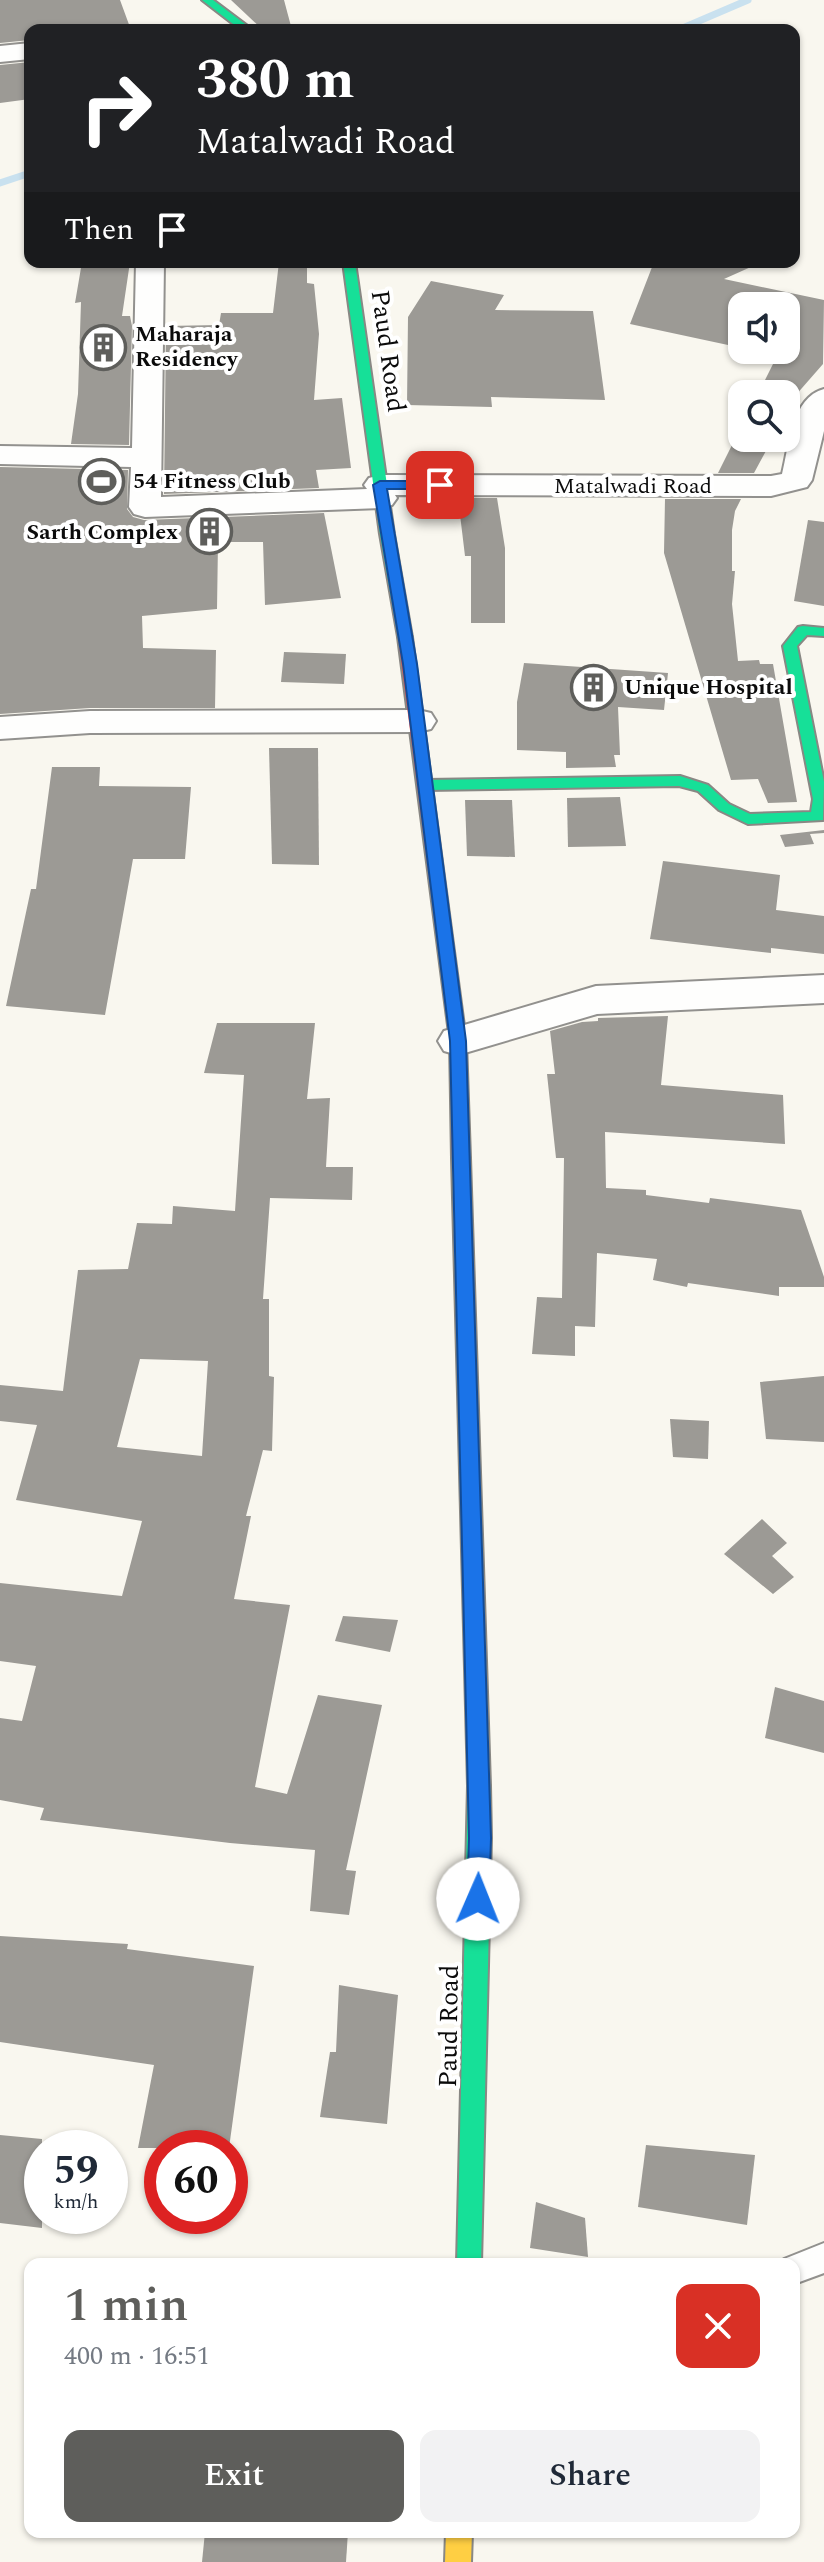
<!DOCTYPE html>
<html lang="en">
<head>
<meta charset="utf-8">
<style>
  :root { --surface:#fff; --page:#f2f2f3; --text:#1f2937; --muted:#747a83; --accent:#5e5e5b }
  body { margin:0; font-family:Spectral,serif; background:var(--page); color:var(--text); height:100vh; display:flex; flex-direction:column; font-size:30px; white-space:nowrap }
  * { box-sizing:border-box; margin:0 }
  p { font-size:26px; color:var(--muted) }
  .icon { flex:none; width:44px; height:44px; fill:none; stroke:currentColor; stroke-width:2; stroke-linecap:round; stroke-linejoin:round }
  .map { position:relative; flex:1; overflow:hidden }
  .drawer { position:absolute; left:24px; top:2258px; width:776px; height:280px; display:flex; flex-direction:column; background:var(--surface); border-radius:16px; box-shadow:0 2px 6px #0004 }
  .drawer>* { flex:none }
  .top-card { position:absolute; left:24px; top:24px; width:776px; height:244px; border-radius:16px; box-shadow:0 2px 6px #0004; background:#202124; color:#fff; overflow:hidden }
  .controls { position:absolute; left:728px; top:292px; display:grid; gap:16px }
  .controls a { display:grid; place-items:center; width:72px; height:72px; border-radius:16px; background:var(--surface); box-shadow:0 2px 6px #0004; font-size:40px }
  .speed { position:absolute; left:24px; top:2130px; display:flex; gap:16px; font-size:40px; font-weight:700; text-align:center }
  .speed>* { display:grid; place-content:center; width:104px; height:104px; border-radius:50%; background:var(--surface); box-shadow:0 2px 6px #0004; line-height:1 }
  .speed small { font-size:20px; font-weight:400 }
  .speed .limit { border:12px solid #d22; background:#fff; color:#111 }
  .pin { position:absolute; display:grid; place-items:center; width:68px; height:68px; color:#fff; margin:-34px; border-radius:16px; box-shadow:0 4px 12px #0006 }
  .me { position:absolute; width:88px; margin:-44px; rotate:1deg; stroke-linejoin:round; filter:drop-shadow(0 0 6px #0008) }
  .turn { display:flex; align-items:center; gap:28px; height:168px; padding:0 40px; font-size:36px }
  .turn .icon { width:104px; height:104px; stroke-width:2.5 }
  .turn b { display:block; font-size:56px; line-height:68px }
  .then { display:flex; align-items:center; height:76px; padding:0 40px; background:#0003; gap:16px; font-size:30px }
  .round { display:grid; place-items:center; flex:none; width:84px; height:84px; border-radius:16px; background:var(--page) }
  .summary { display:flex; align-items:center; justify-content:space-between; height:136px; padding:0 40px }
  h1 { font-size:48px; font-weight:600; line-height:60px; color:var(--accent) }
  .primary-button { display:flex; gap:16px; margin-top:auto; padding:16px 40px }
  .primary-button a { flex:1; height:92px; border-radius:16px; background:var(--accent); color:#fff; font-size:32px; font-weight:600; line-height:92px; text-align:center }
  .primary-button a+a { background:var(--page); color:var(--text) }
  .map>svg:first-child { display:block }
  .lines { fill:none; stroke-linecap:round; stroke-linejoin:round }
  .stream { stroke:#c9e1ef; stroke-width:7 }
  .building { fill:#9c9a95; fill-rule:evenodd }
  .lane-casing { stroke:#92918e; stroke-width:4 }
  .street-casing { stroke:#92918e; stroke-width:4 }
  .fast-casing { stroke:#898884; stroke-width:4 }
  .slow-casing { stroke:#898884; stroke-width:4 }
  .jam-casing { stroke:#898884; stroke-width:4 }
  .lane { fill:#fefefd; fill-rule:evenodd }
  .street { fill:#fefefd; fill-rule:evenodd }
  .fast { fill:#16e098; fill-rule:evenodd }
  .slow { fill:#ffcf43; fill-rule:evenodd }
  .jam { fill:#f24e42; fill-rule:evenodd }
  .route { fill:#1a73e8; stroke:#114b97; stroke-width:2 }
  .labels { text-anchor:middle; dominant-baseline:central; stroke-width:8; stroke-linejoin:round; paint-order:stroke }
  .far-poi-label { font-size:22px; font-weight:bold; fill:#0b0b0b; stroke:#fff; text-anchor:start }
  .far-street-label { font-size:22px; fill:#0b0b0b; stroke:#fff }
  .street-label { font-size:26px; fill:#0b0b0b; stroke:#fff }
</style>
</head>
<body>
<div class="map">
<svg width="824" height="2562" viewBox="0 0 824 2562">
  <rect width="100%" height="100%" fill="#f9f7ef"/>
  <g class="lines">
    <!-- stream -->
    <g class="stream">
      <path d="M 678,30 L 748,0"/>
      <path d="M 0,183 L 30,173"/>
    </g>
  </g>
  <!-- building -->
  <g class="building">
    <path d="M 0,0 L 120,0 L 131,30 L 30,30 L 30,40 L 0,43 Z"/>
    <path d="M 231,0 L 284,0 L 292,30 L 263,30 Z"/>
    <path d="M 30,62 L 30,99 L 0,103 L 0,65 Z"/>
    <path d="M 82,262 L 130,262 L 122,316 L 130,316 L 132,326 L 129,445 L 71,444 L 78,394 L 81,302 L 75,303 Z"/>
    <path d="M 279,262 L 307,262 L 307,283 L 314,284 L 319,334 L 314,400 L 342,398 L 351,468 L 316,470 L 319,488 L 164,494 L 166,326 L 219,325 L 221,313 L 273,313 Z"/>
    <path d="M 654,262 L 762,262 L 724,279 L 824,300 L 823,364 L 795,396 L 786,413 L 786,394 L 758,394 L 777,356 L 750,350 L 786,350 L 786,306 L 742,306 L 742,348 L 630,324 Z"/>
    <path d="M 431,281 L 504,295 L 495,310 L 593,311 L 605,400 L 491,397 L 492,407 L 407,405 L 408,317 Z"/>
    <path d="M 742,425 L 742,438 L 773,438 L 754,473 L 718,473 Z"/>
    <path d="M 0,467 L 128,470 L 127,509 L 133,517 L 144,520 L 324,513 L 341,598 L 265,605 L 263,542 L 218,542 L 217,609 L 142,616 L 143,648 L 216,650 L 215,708 L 90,708 L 0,714 Z"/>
    <path d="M 458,498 L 497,498 L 505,548 L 505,623 L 471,623 L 471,556 L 465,556 Z"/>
    <path d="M 665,499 L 741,499 L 735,511 L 732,530 L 732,571 L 735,571 L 732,604 L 738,661 L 759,660 L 760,664 L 773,664 L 797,802 L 768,803 L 758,779 L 731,780 L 664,553 Z"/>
    <path d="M 808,520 L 824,522 L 824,606 L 794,601 Z"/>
    <path d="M 284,652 L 346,654 L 344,684 L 281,682 Z"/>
    <path d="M 524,663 L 668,673 L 664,710 L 618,707 L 620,755 L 614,755 L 616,767 L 566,768 L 566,752 L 517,750 L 517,702 Z"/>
    <path d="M 269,748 L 318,748 L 319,865 L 272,864 Z"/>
    <path d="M 52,767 L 100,767 L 99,786 L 191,787 L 185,859 L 133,859 L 105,1015 L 6,1006 L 31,889 L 36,889 Z"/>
    <path d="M 620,797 L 626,846 L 568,847 L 567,798 Z"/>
    <path d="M 465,800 L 512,800 L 515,857 L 467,856 Z"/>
    <path d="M 824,830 L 824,833 L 810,834 L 814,844 L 785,847 L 780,835 Z"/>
    <path d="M 663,861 L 780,875 L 776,910 L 824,916 L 824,954 L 771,948 L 771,953 L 650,939 Z"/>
    <path d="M 668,1016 L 661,1085 L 783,1095 L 785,1144 L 605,1132 L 606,1188 L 646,1190 L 646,1195 L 709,1203 L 710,1198 L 801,1210 L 824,1277 L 824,1287 L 779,1287 L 779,1296 L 688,1283 L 687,1287 L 653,1280 L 657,1259 L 597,1253 L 595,1327 L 575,1326 L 575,1356 L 532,1354 L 537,1297 L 562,1298 L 564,1158 L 556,1158 L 547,1074 L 555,1074 L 550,1031 L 582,1022 L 598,1021 L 598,1018 Z"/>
    <path d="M 217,1023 L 315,1023 L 307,1099 L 330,1098 L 326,1167 L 353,1167 L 352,1200 L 270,1198 L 263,1299 L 269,1299 L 269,1376 L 274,1377 L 272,1451 L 263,1450 L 246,1516 L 251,1516 L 234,1599 L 290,1605 L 255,1787 L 287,1794 L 318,1695 L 382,1705 L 346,1870 L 356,1871 L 349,1915 L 310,1911 L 315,1850 L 230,1843 L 40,1820 L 44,1808 L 0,1800 L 0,1718 L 22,1721 L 36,1666 L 0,1661 L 0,1583 L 122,1596 L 142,1521 L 16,1500 L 37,1425 L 0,1421 L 0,1385 L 63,1391 L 78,1270 L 128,1269 L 137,1223 L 172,1224 L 173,1206 L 235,1211 L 244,1075 L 204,1073 ZM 140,1359 L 208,1361 L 202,1456 L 117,1447 Z"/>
    <path d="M 824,1376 L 824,1442 L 766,1439 L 760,1382 Z"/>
    <path d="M 670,1419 L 709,1421 L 708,1459 L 673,1457 Z"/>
    <path d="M 762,1519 L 787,1543 L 772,1556 L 794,1577 L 773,1594 L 724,1554 Z"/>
    <path d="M 343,1616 L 398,1620 L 390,1652 L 335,1641 Z"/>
    <path d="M 775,1687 L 824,1701 L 824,1753 L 765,1738 Z"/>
    <path d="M 0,1936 L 128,1944 L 127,1949 L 254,1966 L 229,2148 L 138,2148 L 154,2065 L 0,2042 Z"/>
    <path d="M 339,1985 L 398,1995 L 387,2124 L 320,2117 L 330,2052 L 336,2052 Z"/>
    <path d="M 0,2135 L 42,2139 L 42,2228 L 0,2223 Z"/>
    <path d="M 646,2145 L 755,2155 L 747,2225 L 638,2207 Z"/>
    <path d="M 536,2202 L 585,2218 L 588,2257 L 530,2248 Z"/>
    <path d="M 205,2532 L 348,2532 L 346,2562 L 202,2562 Z"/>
  </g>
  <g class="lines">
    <defs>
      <path id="lane" d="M 824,2243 L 824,2273 L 794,2284 L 794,2264 L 781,2264 L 784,2259 Z"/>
      <g id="street">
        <path d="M 30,43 L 30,59 L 0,62 L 0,46 Z"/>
        <path d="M 136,262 L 164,262 L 161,497 L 367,489 L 364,485 L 369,478 L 380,475 L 771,476 L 782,474 C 789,446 792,397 824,389 L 824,431 L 812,480 L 807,487 L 771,496 L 395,495 L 397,498 L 392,505 L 381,508 L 145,517 L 134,514 L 129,507 L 131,467 L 0,464 L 0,446 L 132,448 Z"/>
        <path d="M 418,710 L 431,713 L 436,721 L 431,729 L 418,732 L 90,733 L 0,739 L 0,717 L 90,711 Z"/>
        <path d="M 824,975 L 824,1003 L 597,1014 L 458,1055 L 444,1051 L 438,1041 L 444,1031 L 596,986 Z"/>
      </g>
      <g id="fast">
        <path d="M 202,0 L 213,0 L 253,30 L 241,30 Z"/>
        <path d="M 343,262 L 355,262 L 394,534 L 412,637 L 405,641 L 398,637 L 380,534 Z"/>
        <path d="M 803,626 L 824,628 L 824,636 L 807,635 L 797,646 L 824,782 L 823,820 L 748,824 L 719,810 L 698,791 L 679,786 L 426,790 L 419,785 L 426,780 L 680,776 L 708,785 L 729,804 L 750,814 L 811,812 L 813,799 L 783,646 L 798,627 Z"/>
        <path d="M 479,1776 L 486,1779 L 490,1786 L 491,1838 L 481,2264 L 457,2264 L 468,1786 L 472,1779 Z"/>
      </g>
      <g id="slow">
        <path d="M 461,1152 L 470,1158 L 490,1786 L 486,1793 L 479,1796 L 472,1793 L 468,1786 L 452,1158 Z"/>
        <path d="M 446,2532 L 472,2532 L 471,2562 L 445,2562 Z"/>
      </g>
      <path id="jam" d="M 405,633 L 412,637 L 466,1041 L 470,1158 L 461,1164 L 452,1158 L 450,1041 L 398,637 Z"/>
    </defs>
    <!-- lane casing -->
    <use href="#lane" class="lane-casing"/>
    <!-- street casing -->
    <use href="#street" class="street-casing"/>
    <!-- fast casing -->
    <use href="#fast" class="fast-casing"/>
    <!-- slow casing -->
    <use href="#slow" class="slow-casing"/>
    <!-- jam casing -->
    <use href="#jam" class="jam-casing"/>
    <!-- lane -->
    <use href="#lane" class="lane"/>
    <!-- street -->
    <use href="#street" class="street"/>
    <!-- fast -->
    <use href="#fast" class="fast"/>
    <!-- slow -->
    <use href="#slow" class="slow"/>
    <!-- jam -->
    <use href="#jam" class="jam"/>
  </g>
  <!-- route -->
  <path class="route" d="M 380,481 L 440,481 L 446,485 L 440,489 L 387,489 L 417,664 L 466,1041 L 491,1838 L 489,1899 L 486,1906 L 478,1909 L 471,1906 L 467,1899 L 469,1838 L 450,1041 L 403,664 L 373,485 Z"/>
  <!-- icons -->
  <defs>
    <symbol id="building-ring" viewBox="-11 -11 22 22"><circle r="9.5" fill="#fff" stroke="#5e5e5b" stroke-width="1.5"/><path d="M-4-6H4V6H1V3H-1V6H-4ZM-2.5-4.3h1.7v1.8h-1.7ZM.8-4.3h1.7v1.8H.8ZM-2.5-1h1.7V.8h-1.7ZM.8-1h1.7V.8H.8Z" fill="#5e5e5b"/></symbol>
    <symbol id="stadium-ring" viewBox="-11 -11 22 22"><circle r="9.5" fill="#fff" stroke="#5e5e5b" stroke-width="1.5"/><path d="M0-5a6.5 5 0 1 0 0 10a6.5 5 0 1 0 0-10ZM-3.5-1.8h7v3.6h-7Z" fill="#5e5e5b"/></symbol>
  </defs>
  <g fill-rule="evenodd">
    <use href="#building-ring" x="78" y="322" width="51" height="51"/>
    <use href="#stadium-ring" x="76" y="456" width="51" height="51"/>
    <use href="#building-ring" x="184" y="506" width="51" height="51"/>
    <use href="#building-ring" x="568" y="662" width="51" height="51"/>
  </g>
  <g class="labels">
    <!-- far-poi labels -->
    <g class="far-poi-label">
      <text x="135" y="334">Maharaja<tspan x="135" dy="25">Residency</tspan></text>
      <text x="133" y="481">54 Fitness Club</text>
      <text x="178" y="532" text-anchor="end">Sarth Complex</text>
      <text x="624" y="687">Unique Hospital</text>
    </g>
    <!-- far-street labels -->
    <g class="far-street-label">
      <text x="633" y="486">Matalwadi Road</text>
    </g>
    <!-- street labels -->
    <g class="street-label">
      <text transform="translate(388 351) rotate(82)">Paud Road</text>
      <text transform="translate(449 2026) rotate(-89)">Paud Road</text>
    </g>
  </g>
</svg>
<div class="controls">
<a><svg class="icon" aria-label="sound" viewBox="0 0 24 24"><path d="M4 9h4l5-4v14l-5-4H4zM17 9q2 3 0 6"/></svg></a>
<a><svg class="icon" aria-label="search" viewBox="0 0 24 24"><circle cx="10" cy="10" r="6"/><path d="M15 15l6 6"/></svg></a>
</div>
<div class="speed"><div>59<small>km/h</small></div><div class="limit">60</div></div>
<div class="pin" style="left:440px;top:485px;background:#d93025"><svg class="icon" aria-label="arrive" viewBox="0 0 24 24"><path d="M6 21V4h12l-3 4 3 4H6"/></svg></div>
<svg class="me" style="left:478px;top:1899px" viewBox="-20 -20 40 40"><circle r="19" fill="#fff"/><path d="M0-13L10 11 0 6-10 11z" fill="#1a73e8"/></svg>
<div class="top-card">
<div class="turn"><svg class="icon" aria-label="right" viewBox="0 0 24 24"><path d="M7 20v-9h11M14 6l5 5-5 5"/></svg><div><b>380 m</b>Matalwadi Road</div></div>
<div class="then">Then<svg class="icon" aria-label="arrive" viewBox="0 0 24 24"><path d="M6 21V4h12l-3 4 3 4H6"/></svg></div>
</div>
<section class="drawer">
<div class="summary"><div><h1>1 min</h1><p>400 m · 16:51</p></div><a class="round" style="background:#d93025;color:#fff"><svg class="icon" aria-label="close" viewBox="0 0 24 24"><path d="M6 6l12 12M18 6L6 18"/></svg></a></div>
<div class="primary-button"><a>Exit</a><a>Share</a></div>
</section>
</div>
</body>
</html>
